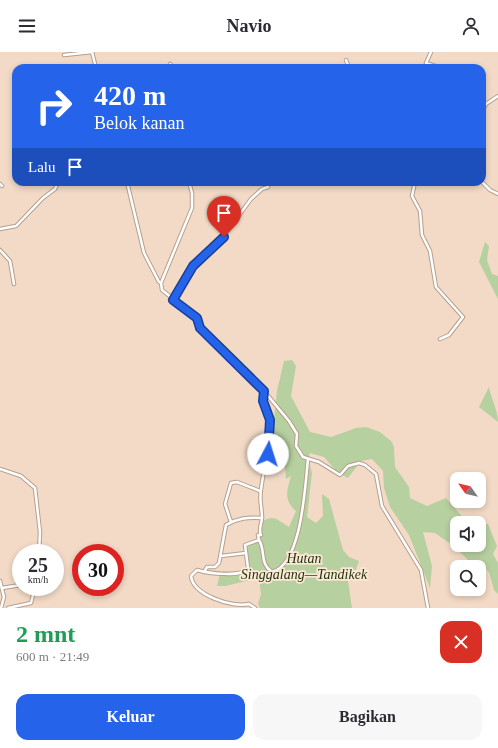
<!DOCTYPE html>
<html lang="id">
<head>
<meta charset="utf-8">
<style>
  :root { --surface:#fff; --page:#f7f7f7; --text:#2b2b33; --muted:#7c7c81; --accent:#2563eb }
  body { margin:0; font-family:Georgia,serif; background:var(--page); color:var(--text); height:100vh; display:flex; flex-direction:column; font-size:15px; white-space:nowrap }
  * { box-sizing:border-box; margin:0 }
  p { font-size:13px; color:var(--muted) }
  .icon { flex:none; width:22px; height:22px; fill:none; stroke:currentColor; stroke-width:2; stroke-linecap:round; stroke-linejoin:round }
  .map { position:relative; height:556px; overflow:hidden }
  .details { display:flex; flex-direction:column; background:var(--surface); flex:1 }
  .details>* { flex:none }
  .hud { position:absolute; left:12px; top:12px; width:474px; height:122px; border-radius:12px; box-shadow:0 2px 6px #0003; background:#2563eb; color:#fff; overflow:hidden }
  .needle { width:26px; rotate:304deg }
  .tools { position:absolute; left:450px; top:420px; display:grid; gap:8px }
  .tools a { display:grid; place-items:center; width:36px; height:36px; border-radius:8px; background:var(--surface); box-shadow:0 2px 6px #0003; font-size:20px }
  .speed { position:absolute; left:12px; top:492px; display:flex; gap:8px; font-size:20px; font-weight:700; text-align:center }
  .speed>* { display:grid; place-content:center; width:52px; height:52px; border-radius:50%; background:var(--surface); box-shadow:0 2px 6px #0003; line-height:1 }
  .speed small { font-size:10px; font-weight:400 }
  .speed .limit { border:6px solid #d22; background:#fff; color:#111 }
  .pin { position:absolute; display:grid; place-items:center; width:34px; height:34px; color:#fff; margin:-41px -17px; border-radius:50% 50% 50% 0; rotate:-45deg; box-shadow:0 0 4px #0007 }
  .pin .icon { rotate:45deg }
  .me { position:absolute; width:44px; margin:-22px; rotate:5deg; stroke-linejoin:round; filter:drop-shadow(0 0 3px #0008) }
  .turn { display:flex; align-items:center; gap:14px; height:84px; padding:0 16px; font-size:18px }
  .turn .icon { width:52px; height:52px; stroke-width:2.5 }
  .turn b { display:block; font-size:28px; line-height:34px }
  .then { display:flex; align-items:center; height:38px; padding:0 16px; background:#0003; gap:8px; font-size:15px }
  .round { display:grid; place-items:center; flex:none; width:42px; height:42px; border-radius:12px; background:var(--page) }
  .summary { display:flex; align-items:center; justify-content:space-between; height:68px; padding:0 16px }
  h1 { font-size:24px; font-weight:700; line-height:30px; color:#1e9e55 }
  .cta { display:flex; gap:8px; margin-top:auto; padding:8px 16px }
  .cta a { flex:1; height:46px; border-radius:12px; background:var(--accent); color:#fff; font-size:16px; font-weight:700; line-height:46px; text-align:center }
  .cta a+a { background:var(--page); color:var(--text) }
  header { display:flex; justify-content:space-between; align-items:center; height:52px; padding:0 16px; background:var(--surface); font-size:18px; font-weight:700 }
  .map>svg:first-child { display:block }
  .green { fill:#b7d09f }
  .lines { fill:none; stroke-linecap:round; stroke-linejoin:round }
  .minor-casing { stroke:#b69f8d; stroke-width:4.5 }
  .minor { stroke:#fff; stroke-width:2.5 }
  .route-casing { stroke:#184099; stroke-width:10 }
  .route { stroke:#2563eb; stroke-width:7 }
  .labels { text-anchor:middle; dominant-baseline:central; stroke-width:3.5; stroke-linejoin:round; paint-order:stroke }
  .park-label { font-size:14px; font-style:italic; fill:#1f3104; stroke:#fbe8d8 }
</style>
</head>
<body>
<header><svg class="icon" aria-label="menu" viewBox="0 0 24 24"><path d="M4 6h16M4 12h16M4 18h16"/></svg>Navio<svg class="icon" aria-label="person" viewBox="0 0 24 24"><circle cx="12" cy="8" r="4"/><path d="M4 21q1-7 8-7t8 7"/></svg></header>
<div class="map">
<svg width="498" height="556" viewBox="0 0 498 556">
  <rect width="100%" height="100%" fill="#f2dac6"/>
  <!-- green -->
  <g class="green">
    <path d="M 485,190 L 489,194 L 487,208 L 492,222 L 498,224 L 498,247 L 479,210 Z"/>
    <path d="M 292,308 L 296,314 L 291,344 L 310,380 L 331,385 L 356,376 L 366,375 L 380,380 L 392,390 L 394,396 L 395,415 L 409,435 L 410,446 L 427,454 L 446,446 L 468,471 L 457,471 L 457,493 L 479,493 L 479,472 L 488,472 L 497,494 L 493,502 L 498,511 L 498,542 L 494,538 L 489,520 L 481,513 L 469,509 L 455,495 L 435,481 L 423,480 L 432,514 L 430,536 L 409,483 L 390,455 L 384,436 L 383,419 L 372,407 L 361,409 L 348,426 L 338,421 L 324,405 L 310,401 L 308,407 L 312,421 L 307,465 L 316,471 L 323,464 L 322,442 L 329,447 L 343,498 L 349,505 L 359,509 L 355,520 L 347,522 L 352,556 L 260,556 L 258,552 L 261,542 L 259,526 L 225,534 L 217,534 L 219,525 L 223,519 C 234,520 241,522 249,515 L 247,496 L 254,488 L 261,487 L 263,469 C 275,462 278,469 289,475 L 296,459 C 283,448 287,438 291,424 L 286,427 L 283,391 L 272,384 L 277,339 L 284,309 Z"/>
    <path d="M 489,335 C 491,347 498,358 498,370 L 479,355 Z"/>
  </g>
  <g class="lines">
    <defs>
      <g id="minor">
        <path d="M 92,0 L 96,16"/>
        <path d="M 431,0 L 426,11 L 435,14 L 436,16"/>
        <path d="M 64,3 L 92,0"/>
        <path d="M 346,8 L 349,16"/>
        <path d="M 170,12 L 174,16"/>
        <path d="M 482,60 L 486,52 L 498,44"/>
        <path d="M 127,130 L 144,201 L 159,230 L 161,231 L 162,238 L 197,266 L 200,276 L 264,339 L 289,369 L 297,382 L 296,394 L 303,405 L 319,410 L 340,423 L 348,414 L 359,411 L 365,413 L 376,422 L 382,454 L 421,518 L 428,556"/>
        <path d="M 415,130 L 412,144 L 420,159 L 422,183 L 430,199 L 436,235 L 463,265 L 449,283 L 440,287"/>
        <path d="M 482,130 L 490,138 L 498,142"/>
        <path d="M 0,132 L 2,134"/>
        <path d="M 0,177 L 16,174 L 43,146 L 55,137 L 58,130"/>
        <path d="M 0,198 L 10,209 L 14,232"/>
        <path d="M 161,231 L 192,156 L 192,141 L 189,130"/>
        <path d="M 173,248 L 193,214 L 218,192 L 251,147 L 262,137 L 268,135 L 268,130"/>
        <path d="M 0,417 L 21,424 L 35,436 L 40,480 L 39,501"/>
        <path d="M 231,470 L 225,452 L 231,431 L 237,430 L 260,439"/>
        <path d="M 259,488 C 266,499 259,511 272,520 C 302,512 305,434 308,407"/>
        <path d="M 221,504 L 246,501"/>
        <path d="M 204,520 L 207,515 L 215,515 L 219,511 L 226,473 C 238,466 248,465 262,466"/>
        <path d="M 0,529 L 4,545 L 1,556"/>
        <path d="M 2,536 L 21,533"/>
        <path d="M 8,556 L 31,551 L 35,535"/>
        <path d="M 255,556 L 249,552 C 232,556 193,543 191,524 L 197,518 C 207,521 242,526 248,516 L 245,493 L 259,488 L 258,483 L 261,483 C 258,477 262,472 262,465 C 262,456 259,448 261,438 C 263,419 269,400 270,381 C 271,362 262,356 264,339"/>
      </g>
    </defs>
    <!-- minor casing -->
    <use href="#minor" class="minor-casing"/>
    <!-- minor -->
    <use href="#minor" class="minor"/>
  </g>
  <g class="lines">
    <defs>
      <path id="route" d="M 224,185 L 193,214 L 173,248 L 197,266 L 200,276 L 264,339 L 263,349 L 270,368 L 268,402"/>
    </defs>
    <!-- route casing -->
    <use href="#route" class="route-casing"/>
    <!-- route -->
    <use href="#route" class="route"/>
  </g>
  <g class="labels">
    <!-- park labels -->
    <g class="park-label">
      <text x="304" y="506">Hutan<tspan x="304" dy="16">Singgalang—Tandikek</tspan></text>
    </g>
  </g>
</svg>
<div class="tools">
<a><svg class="needle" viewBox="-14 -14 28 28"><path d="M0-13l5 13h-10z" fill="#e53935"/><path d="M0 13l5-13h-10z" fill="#7c7c81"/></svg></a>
<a><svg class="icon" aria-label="sound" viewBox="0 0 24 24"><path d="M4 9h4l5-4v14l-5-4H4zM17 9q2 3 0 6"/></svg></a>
<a><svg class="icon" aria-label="search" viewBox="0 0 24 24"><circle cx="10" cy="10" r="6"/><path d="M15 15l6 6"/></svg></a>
</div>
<div class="speed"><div>25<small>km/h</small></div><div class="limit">30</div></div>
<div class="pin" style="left:224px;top:185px;background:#d93025"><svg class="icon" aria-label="arrive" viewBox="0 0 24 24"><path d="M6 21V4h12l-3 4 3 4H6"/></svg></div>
<svg class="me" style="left:268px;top:402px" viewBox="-20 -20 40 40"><circle r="19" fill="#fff"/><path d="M0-13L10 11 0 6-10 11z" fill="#2563eb"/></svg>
<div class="hud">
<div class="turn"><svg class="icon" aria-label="right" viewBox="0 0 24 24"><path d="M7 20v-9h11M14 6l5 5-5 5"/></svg><div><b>420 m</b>Belok kanan</div></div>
<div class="then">Lalu<svg class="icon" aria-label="arrive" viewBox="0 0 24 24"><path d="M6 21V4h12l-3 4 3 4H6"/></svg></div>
</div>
</div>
<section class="details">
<div class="summary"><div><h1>2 mnt</h1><p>600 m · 21:49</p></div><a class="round" style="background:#d93025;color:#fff"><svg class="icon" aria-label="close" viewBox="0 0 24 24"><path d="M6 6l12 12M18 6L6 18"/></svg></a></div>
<div class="cta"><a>Keluar</a><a>Bagikan</a></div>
</section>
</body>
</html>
